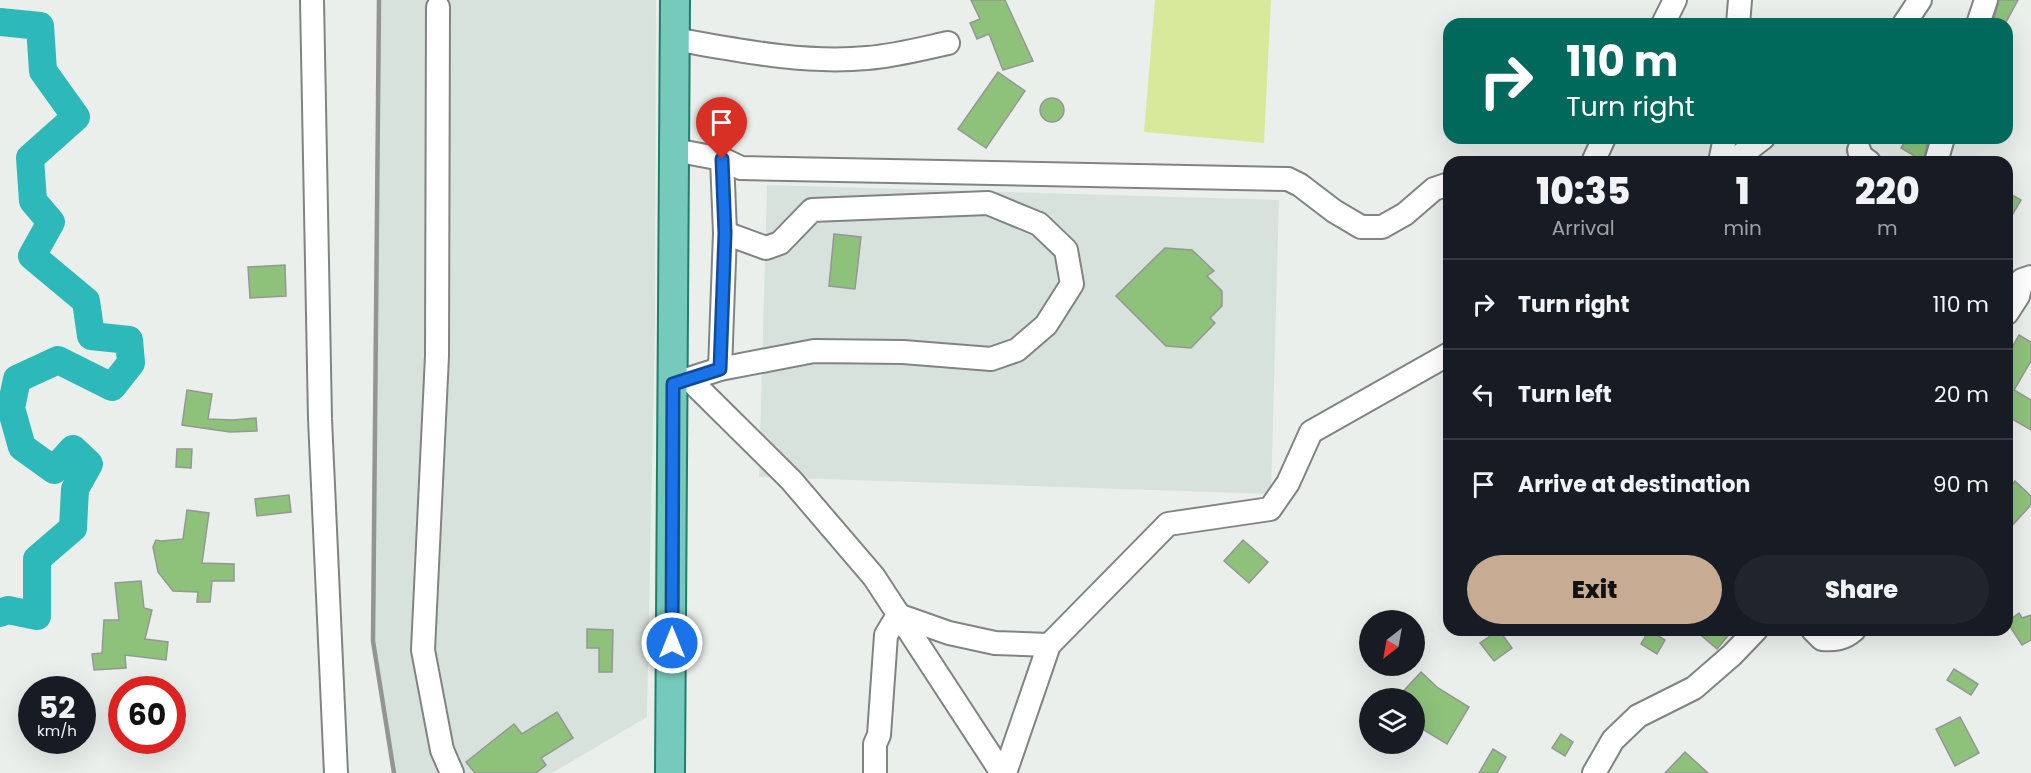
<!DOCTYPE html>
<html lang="en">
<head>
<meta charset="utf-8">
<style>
  :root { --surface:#171b24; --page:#20242c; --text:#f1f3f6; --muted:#9ea1a6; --line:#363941; --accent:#c7ac93 }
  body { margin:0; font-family:Poppins,sans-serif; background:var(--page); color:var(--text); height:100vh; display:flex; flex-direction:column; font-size:22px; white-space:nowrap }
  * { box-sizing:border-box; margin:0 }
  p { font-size:20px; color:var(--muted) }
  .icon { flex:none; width:33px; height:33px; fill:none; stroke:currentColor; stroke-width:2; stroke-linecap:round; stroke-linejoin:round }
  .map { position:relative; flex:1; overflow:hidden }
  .panel { position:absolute; left:1443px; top:156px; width:570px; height:480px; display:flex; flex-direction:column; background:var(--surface); border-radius:18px; box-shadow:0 6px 24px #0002 }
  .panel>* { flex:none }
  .hud { position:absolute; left:1443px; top:18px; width:570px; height:126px; border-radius:18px; box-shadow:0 6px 24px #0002; background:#00695c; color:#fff; overflow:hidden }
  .needle { width:39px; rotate:211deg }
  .tools { position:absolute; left:1359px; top:610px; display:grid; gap:12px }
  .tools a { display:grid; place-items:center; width:66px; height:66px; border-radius:50%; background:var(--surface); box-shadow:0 6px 24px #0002; font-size:30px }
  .speed { position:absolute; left:18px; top:676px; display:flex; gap:12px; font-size:30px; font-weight:700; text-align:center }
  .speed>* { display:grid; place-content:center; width:78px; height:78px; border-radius:50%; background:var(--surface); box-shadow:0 6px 24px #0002; line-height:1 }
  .speed small { font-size:15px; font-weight:400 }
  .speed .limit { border:9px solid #d22; background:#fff; color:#111 }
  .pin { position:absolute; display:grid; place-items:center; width:51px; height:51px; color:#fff; margin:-62px -26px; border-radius:50% 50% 50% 0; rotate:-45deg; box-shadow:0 0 6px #0007 }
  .pin .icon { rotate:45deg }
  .me { position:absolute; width:66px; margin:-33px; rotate:0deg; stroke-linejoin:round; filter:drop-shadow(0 0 4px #0008) }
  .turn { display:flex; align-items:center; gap:21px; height:126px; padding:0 24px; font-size:27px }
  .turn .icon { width:78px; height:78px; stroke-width:2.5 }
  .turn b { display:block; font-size:42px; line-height:51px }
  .eta { display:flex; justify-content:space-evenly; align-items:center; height:102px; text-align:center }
  .eta b { font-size:36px; font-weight:800; line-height:42px }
  .button { display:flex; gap:12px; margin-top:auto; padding:12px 24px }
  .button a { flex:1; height:69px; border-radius:36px; background:var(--accent); color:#111; font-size:24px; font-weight:800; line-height:69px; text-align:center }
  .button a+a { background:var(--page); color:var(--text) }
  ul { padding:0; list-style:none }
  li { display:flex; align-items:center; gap:18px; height:90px; padding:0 24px; border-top:2px solid var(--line) }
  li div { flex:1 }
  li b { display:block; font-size:22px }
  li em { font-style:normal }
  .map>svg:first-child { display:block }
  .built { fill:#d8e2dc }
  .green { fill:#d8e99c }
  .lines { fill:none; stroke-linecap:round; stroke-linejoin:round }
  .river { stroke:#2db9ba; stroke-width:28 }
  .building { fill:#8ec27b; stroke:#959794; stroke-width:1.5 }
  .minor-casing { stroke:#818482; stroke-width:26 }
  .major-casing { stroke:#227d6d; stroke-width:32 }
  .minor { stroke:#fff; stroke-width:22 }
  .major { stroke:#76cabb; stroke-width:28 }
  .rail { stroke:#929593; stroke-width:4.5 }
  .route-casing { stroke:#114b97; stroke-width:15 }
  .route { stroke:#1a73e8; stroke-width:10 }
</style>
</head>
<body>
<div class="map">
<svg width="2031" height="773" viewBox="0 0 2031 773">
  <rect width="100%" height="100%" fill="#ebefec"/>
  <!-- built -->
  <g class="built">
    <path d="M 379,0 L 656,0 L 655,324 L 647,717 L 552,773 L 394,773 L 373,641 Z"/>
    <path d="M 767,185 L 1279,200 L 1271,494 L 759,477 Z"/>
  </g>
  <!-- green -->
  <path class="green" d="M 1155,0 L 1271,0 L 1264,143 L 1144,132 Z"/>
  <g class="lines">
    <!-- river -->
    <path class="river" d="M 0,22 L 40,26 L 43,71 L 76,117 L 30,158 L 33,201 L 51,222 L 32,256 L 86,301 L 91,336 L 129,340 L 131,363 L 112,387 L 58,360 L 17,379 L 11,408 L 22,447 L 54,470 L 73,449 L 89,464 L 75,489 L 73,528 L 37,559 L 37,616 L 8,610 L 0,613"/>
  </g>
  <!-- building -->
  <g class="building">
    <path d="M 971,0 L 1005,0 L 1033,61 L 1003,70 L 989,34 L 977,39 L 970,23 L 980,19 Z"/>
    <path d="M 1999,0 L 2018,0 L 2005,24 L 1993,23 Z"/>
    <path d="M 998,72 L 1025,91 L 986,148 L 958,129 Z"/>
    <circle cx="1052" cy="110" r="12"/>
    <path d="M 1907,138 L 1929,138 L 1923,161 L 1901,148 Z"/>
    <path d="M 2007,192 L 2021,200 L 2007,224 Z"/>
    <path d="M 834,234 L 861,237 L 855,289 L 829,286 Z"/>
    <path d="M 1165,248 L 1192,250 L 1214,271 L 1207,276 L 1222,291 L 1222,306 L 1210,318 L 1215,323 L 1191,348 L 1166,346 L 1116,296 Z"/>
    <path d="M 285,265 L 286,296 L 250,298 L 248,267 Z"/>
    <path d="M 2019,335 L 2031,342 L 2031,361 L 2014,390 L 2031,400 L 2031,430 L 2007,416 L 2007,356 Z"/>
    <path d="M 187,390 L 212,394 L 208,419 L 233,420 L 256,418 L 257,431 L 230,432 L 182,425 Z"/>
    <path d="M 177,449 L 192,449 L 191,468 L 176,467 Z"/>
    <path d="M 2015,481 L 2031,496 L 2031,505 L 2007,531 L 2007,490 Z"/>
    <path d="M 289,495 L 291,512 L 257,516 L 255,499 Z"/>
    <path d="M 187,510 L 209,513 L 202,563 L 234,564 L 234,581 L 212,581 L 210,602 L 197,602 L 198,592 L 173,591 L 158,572 L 153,547 L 156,540 L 161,541 L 183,539 Z"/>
    <path d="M 1243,540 L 1268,562 L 1249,583 L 1224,561 Z"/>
    <path d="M 141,581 L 144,608 L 152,610 L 145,639 L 168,642 L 166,660 L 125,655 L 126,668 L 94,670 L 92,654 L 102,653 L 104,620 L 119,620 L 115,583 Z"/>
    <path d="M 2019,613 L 2022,618 L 2031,615 L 2031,640 L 2022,645 L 2007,622 Z"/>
    <path d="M 587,629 L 613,630 L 612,672 L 599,672 L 599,648 L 587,648 Z"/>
    <path d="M 1499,630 L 1512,648 L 1494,661 L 1480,643 Z"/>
    <path d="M 1649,630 L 1665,640 L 1657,654 L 1641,644 Z"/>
    <path d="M 1695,630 L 1733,630 L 1717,649 Z"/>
    <path d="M 1954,669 L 1978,684 L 1971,695 L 1947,680 Z"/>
    <path d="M 1421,672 L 1438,688 L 1469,707 L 1447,744 L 1414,724 L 1414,699 L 1396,699 Z"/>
    <path d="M 557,712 L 573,738 L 541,758 L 546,765 L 536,773 L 475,773 L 466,762 L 514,724 L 522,734 Z"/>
    <path d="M 1960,717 L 1979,753 L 1955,766 L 1936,729 Z"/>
    <path d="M 1561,734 L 1573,742 L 1565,756 L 1552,748 Z"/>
    <path d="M 1493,749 L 1506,757 L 1497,773 L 1479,773 Z"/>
    <path d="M 1685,752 L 1708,773 L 1665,773 Z"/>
  </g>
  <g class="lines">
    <defs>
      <g id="minor">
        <path d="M 312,0 L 320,419 L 336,773"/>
        <path d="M 438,7 L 437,356 L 423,650 L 442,750 L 452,773"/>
        <path d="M 1663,24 L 1675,0"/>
        <path d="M 1738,24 L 1740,0"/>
        <path d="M 1904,24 L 1920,0"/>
        <path d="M 1978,24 L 1986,0"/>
        <path d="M 674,39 C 737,50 803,64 867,58 C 894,56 921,49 948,43"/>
        <path d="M 674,150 L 722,159 L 741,168 L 1288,179 L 1300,185 L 1334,211 L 1361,227 L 1382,227 L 1405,214 L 1434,189 L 1449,184"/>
        <path d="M 1859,150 L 1861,156 L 1869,162"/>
        <path d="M 1593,162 L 1604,138"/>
        <path d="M 1720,162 L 1725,138"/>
        <path d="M 1732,162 L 1763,138"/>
        <path d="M 1936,162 L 1943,138"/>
        <path d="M 2007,313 L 2018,296 L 2022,280 L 2031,277"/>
        <path d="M 720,369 L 725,233 L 722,159"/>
        <path d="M 689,379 L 791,480 L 874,577 L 1002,773"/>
        <path d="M 673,384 L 720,369 L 814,351 L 903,352 L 991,359 L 1017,350 L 1046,325 L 1072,284 L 1066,250 L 1039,224 L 988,203 L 812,210 L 780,243 L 766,248 L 725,233"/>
        <path d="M 1813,630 L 1822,639 C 1834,640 1844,639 1854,630"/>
        <path d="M 875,773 L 875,744 L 879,735 L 886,635 L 898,615 L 949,633 L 995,643 L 1049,645"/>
        <path d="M 1005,773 L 1049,645 L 1168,524 L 1270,509 L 1288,483 L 1311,432 L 1449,354"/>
        <path d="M 1594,773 L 1613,740 L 1638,716 L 1694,688 L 1732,655 L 1756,630"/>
      </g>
      <path id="major" d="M 670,773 L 675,0"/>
    </defs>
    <!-- minor casing -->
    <use href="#minor" class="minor-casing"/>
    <!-- major casing -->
    <use href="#major" class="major-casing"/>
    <!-- minor -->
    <use href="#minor" class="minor"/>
    <!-- major -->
    <use href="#major" class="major"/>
    <!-- rail -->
    <path class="rail" d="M 379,0 L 373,641 L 394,773"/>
  </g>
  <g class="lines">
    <defs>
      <path id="route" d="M 672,643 L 673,384 L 720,369 L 725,233 L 722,159"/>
    </defs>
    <!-- route casing -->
    <use href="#route" class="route-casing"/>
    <!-- route -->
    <use href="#route" class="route"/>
  </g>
</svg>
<div class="tools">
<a><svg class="needle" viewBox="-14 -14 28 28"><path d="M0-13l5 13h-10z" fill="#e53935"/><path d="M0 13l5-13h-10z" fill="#9ea1a6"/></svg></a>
<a><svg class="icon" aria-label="layers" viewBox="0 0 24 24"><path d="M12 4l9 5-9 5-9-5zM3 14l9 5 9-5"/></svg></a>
</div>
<div class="speed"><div>52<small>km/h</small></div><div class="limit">60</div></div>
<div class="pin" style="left:722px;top:159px;background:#d93025"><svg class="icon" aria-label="arrive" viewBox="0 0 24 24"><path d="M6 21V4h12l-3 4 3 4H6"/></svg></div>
<svg class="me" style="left:672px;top:643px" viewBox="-20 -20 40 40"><circle r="17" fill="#1a73e8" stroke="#fff" stroke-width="3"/><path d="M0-11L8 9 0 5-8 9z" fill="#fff"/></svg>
<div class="hud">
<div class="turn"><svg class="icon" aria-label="right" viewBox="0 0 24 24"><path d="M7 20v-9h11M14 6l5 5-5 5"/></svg><div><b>110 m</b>Turn right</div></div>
</div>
<section class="panel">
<div class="eta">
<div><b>10:35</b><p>Arrival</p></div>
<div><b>1</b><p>min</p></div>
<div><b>220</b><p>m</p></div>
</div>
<ul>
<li><svg class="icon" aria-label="right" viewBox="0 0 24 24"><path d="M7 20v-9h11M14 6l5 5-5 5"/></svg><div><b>Turn right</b></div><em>110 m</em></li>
<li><svg class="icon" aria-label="left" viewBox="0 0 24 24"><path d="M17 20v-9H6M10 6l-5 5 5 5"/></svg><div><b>Turn left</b></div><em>20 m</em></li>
<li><svg class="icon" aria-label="arrive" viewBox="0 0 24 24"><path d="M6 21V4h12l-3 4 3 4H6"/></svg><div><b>Arrive at destination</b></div><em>90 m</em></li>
</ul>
<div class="button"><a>Exit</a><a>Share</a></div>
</section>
</div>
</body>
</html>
